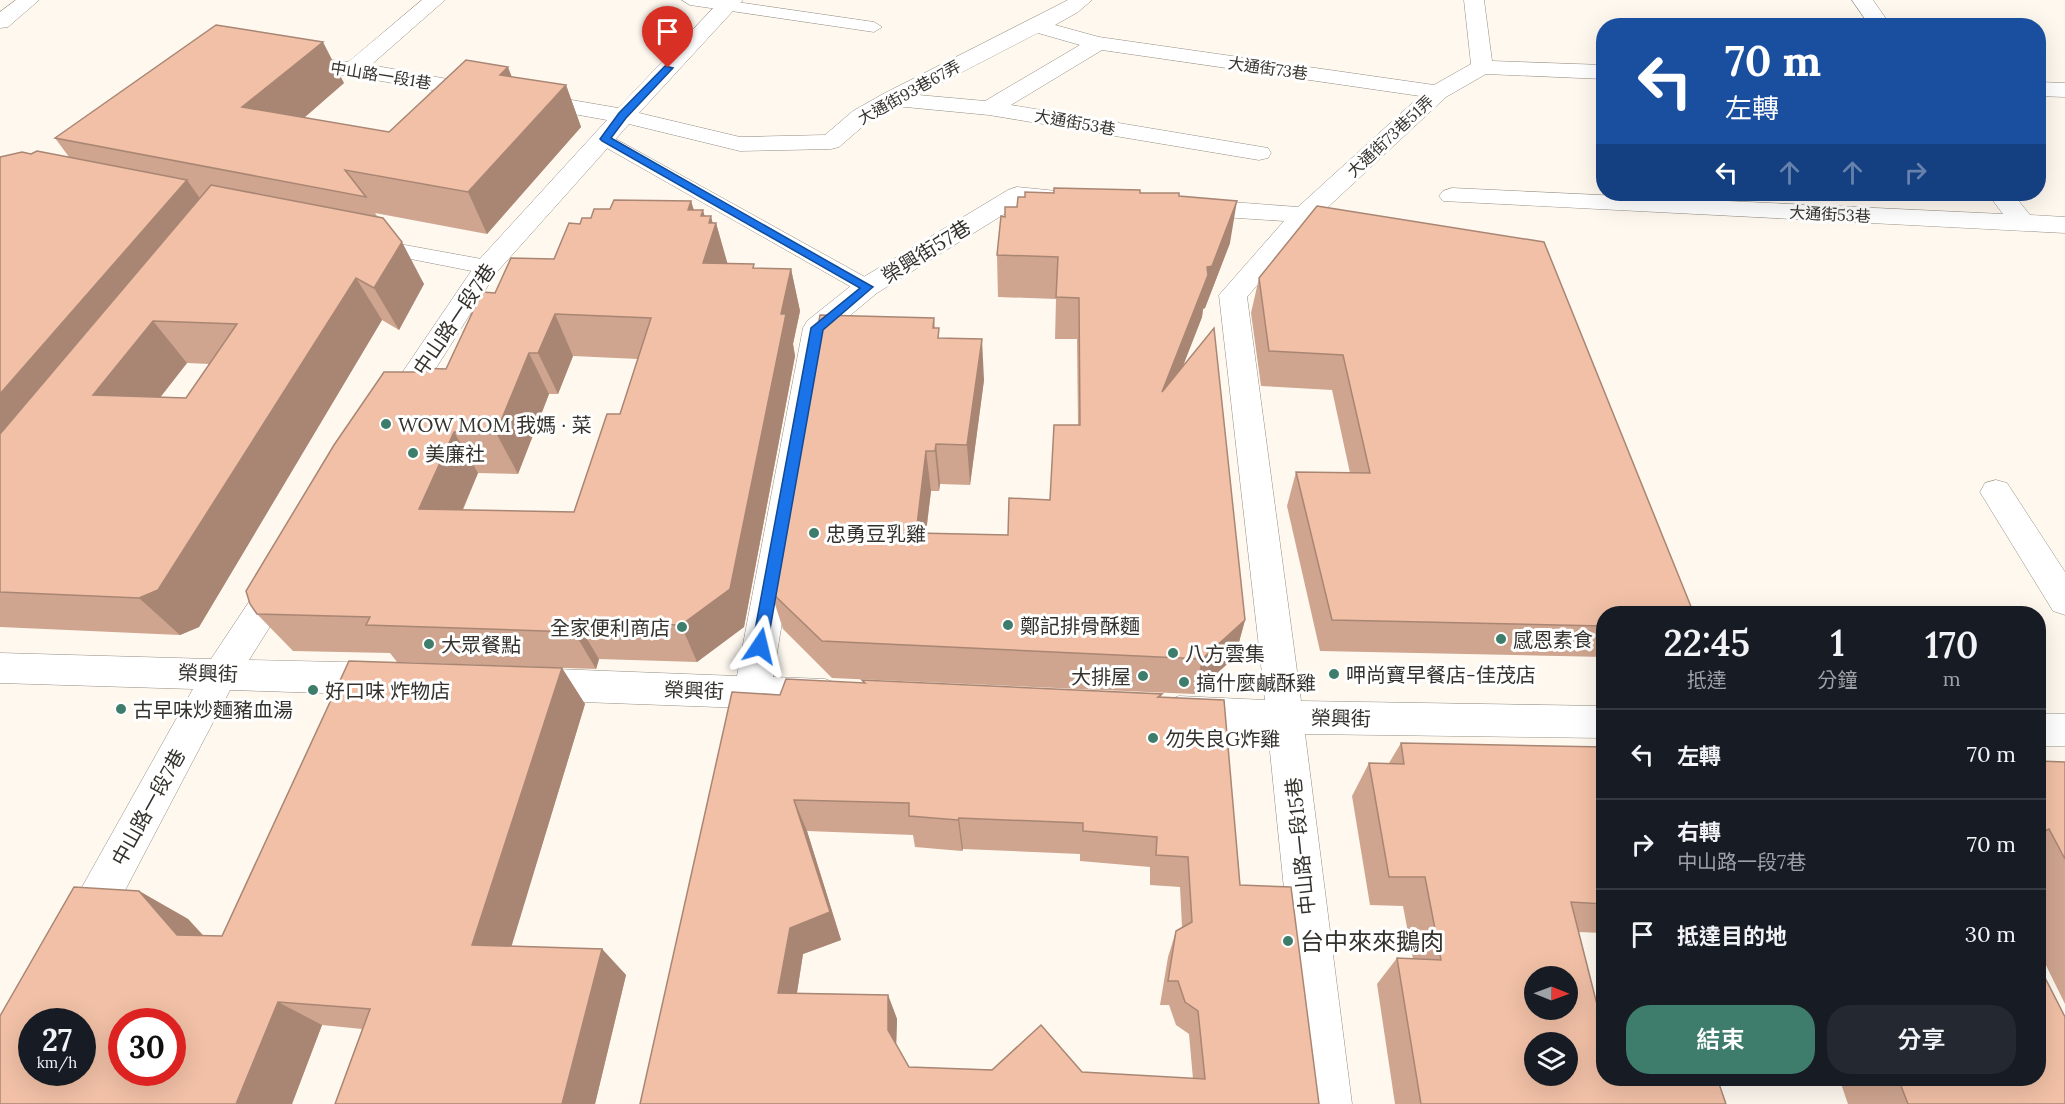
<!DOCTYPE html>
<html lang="zh-TW">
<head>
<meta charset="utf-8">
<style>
  :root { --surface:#171b24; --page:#242831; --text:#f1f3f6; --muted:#9ea1a6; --line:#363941; --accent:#3e7d6b }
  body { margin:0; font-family:Lora,"Noto Sans TC",serif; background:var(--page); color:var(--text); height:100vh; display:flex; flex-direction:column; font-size:22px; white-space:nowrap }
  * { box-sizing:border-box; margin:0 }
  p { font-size:20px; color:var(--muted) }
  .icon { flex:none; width:33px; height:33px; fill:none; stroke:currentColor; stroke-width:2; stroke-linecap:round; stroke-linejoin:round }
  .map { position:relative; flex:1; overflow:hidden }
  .details { position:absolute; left:1596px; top:606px; width:450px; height:480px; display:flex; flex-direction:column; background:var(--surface); border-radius:24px; box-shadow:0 6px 24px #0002 }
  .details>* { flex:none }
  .hud { position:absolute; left:1596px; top:18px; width:450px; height:183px; border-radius:24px; box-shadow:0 6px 24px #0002; background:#1a4fa0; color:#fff; overflow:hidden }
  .needle { width:39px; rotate:91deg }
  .fabs { position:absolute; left:1524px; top:966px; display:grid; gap:12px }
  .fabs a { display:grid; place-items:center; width:54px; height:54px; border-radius:50%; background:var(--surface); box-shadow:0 6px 24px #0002; font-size:30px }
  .speed { position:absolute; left:18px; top:1008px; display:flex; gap:12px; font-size:30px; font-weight:700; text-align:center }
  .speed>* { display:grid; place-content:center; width:78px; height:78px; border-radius:50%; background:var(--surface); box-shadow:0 6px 24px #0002; line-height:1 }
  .speed small { font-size:15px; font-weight:400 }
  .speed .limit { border:9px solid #d22; background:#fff; color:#111 }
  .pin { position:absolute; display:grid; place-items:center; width:51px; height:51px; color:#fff; margin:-62px -26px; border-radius:50% 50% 50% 0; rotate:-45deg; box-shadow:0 0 6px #0007 }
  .pin .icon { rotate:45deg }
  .me { position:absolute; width:66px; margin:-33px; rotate:10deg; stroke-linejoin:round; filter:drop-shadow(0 0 4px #0008) }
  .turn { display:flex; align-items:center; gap:21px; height:126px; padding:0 30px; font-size:27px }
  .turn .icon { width:78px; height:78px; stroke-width:2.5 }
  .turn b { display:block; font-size:42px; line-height:51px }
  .lanes { display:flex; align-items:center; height:57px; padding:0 30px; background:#0003; justify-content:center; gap:30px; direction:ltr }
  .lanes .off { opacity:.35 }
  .eta { display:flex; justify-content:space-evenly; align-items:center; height:102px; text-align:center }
  .eta b { font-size:36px; font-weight:600; line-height:42px }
  .action { display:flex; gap:12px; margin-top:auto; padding:12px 30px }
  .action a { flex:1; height:69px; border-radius:24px; background:var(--accent); color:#fff; font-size:24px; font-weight:600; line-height:69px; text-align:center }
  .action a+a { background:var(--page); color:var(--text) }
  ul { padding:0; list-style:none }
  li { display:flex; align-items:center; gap:18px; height:90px; padding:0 30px; border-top:2px solid var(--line) }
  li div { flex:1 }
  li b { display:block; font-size:22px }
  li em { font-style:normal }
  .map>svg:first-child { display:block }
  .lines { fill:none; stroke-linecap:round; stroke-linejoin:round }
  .lane-casing { stroke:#948d82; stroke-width:1 }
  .street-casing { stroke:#948d82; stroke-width:1 }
  .lane { fill:#fff; fill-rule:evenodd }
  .street { fill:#fff; fill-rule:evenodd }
  .wall { fill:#cfa58f; fill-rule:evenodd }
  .shaded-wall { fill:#a98674 }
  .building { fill:#f1c0a6; stroke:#a98674; stroke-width:1.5; fill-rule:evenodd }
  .route { fill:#1a73e8; stroke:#114b97; stroke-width:1.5 }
  .poi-dot { fill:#3e7d6b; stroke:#fff; stroke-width:2 }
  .labels { text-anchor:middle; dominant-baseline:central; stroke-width:6; stroke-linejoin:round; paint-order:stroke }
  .far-street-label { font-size:16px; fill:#34322d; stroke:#fff }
  .street-label { font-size:20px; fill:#34322d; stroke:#fff }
  .poi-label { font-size:20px; fill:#34322d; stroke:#fff; text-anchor:start }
  .near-poi-label { font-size:24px; fill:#34322d; stroke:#fff; text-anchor:start }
</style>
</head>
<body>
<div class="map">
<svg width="2065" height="1104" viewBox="0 0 2065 1104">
  <rect width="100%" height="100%" fill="#fef8ef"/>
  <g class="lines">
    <defs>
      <g id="lane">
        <path d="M 682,0 L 723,0 L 874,22 L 882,27 L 874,32 L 690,5 Z"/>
        <path d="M 605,133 L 874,282 L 877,287 L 874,292 L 867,294 L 860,292 L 598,143 L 596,139 L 598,135 Z"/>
        <path d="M 372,239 L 487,260 L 494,262 L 497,267 L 494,272 L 487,274 L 365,250 L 362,245 L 365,240 Z"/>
      </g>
      <g id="street">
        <path d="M 16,0 L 39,0 L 8,27 L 0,28 L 0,12 Z"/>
        <path d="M 422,0 L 445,0 L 371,65 L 491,87 L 494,92 L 491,97 L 483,99 L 353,76 L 291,69 L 283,67 L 280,62 L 283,57 L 291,55 L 348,62 Z"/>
        <path d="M 721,0 L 743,0 L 639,113 L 740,137 L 825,135 L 853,111 L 883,94 L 1068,0 L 1092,0 L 1078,12 L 1055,25 L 1099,37 L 1434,85 L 1471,64 L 1464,0 L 1484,0 L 1492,61 L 1604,65 L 1604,79 L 1486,74 L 1446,97 L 1313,221 L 1247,297 L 1301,701 L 1604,706 L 1604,738 L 1305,734 L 1352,1104 L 1306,1104 L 1268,732 L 1179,728 L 1166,723 L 1161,712 L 1166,701 L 1179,696 L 1265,700 L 1219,295 L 1284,221 L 1191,215 L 1182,213 L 1178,207 L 1182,201 L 1191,199 L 1298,207 L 1420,96 L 1102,50 L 1011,105 L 1268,148 L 1271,153 L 1268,158 L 1259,160 L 989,115 L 895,106 L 869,121 L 839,147 L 831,149 L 740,151 L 629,124 L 496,273 L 407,414 L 396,417 L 385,414 L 381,406 L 385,398 L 478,261 L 607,120 L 523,105 L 519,100 L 523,95 L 531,93 L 618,108 ZM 1038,33 L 1080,45 L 985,101 L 918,95 Z"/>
        <path d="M 1852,0 L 1873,0 L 1891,26 L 1870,26 Z"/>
        <path d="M 2038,82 L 2065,83 L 2065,97 L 2038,96 Z"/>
        <path d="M 1017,187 L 1077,193 L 1081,198 L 1077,203 L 1068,206 L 1022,203 L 877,293 L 830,332 L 773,677 L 825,679 L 838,684 L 843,695 L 838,706 L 825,711 L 529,700 L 516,695 L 511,684 L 516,673 L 529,668 L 737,676 L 803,328 L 807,321 L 857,281 L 1008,190 Z"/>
        <path d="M 1452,188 L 2003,214 L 1988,194 L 2013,194 L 2030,215 L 2065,217 L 2065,233 L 1443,201 L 1439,196 L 1443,191 Z"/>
        <path d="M 1996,480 L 2007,483 L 2065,572 L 2065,615 L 2053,611 L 1980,492 L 1985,483 Z"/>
        <path d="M 284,563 L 296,567 L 301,577 L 249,660 L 385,663 L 398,668 L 403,679 L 398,690 L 385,695 L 230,690 L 98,942 L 83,948 L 68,942 L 62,927 L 68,912 L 193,689 L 0,683 L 0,653 L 211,659 L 272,567 Z"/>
        <rect x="2038" y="714" width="27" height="32"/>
      </g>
    </defs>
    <!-- lane casing -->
    <use href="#lane" class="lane-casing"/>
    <!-- street casing -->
    <use href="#street" class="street-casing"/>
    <!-- lane -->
    <use href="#lane" class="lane"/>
    <!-- street -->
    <use href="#street" class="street"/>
  </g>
  <!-- wall -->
  <g class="wall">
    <path d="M 512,77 L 566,85 L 581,127 L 487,234 L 375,213 L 424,284 L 399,330 L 382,320 L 199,627 L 180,635 L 0,627 L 0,157 L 69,157 L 55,138 L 344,83 L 304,118 L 389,132 ZM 187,363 L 210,364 L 186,398 L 160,397 Z"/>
    <path d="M 1054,193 L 1140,193 L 1179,196 L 1230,243 L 1205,308 L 1203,309 L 1202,317 L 1182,368 L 1245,620 L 1235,657 L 1194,694 L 832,678 L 783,629 L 771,592 L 934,318 L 935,328 L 939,338 L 984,380 L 970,485 L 940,484 L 939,491 L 931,491 L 926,533 L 1008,535 L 1050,500 L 1078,425 L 1077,339 L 1055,339 L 1056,299 L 998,297 L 997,255 L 1005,217 L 1017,207 L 1025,197 Z"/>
    <path d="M 691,201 L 694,210 L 705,216 L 713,223 L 716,223 L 727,264 L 755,268 L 791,269 L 800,311 L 793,344 L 795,356 L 744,627 L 697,662 L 599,659 L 596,669 L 397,662 L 390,653 L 293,651 L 257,614 L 417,372 L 446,369 L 495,293 L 554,259 L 580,224 L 610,209 ZM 573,356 L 638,359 L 620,414 L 574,512 L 463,510 L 478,473 L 518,474 L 549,394 L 558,394 Z"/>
    <path d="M 1317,206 L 1604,614 L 1604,657 L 1320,651 L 1287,506 L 1296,472 L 1350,473 L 1332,390 L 1261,386 L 1251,313 L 1259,278 Z"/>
    <path d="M 562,668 L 585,704 L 511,946 L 602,949 L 626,975 L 595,1104 L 335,1104 L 362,1029 L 322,1025 L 292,1104 L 139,891 L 188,919 L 203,935 L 222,936 Z"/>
    <path d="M 862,680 L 1162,694 L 1161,697 L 1240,885 L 1319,1104 L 640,1104 L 780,695 L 863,683 ZM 807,831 L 913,835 L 915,847 L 962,851 L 963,849 L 1080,854 L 1080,861 L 1150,867 L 1150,885 L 1180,887 L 1182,927 L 1176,931 L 1168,957 L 1160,1005 L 1169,1005 L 1176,1025 L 1189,1034 L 1193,1079 L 1082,1072 L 909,1067 L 896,1045 L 897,1019 L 888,995 L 797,993 L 803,954 L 841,940 Z"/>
    <path d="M 1401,743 L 1604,747 L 1604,933 L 1578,932 L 1604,1078 L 1726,1104 L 1395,1104 L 1377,984 L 1397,958 L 1413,959 L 1403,906 L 1370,905 L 1352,796 L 1369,763 L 1389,763 Z"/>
    <path d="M 2038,761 L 2065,762 L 2065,1004 L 2038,949 Z"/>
    <path d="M 1839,1078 L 2038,1078 L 2065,1104 L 1848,1104 Z"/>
  </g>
  <!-- shaded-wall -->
  <g class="shaded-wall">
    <path d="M 323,42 L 344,83 L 268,149 L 242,107 Z"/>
    <path d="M 508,67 L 524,108 L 500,75 Z"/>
    <path d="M 566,85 L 581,127 L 487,234 L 468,192 Z"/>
    <path d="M 187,180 L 216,221 L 0,486 L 0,394 Z"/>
    <path d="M 691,201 L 703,243 L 688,210 Z"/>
    <path d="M 1237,201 L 1230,243 L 1205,308 L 1203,309 L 1202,317 L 1157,433 L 1162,392 L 1207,267 Z"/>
    <path d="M 703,210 L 711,239 L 709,223 L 711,216 L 714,228 L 716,223 L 728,265 L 703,263 L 701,216 Z"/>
    <path d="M 402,242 L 424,284 L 399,330 L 374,288 Z"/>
    <path d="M 791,269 L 800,311 L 793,344 L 795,356 L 744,627 L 697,662 L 681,625 L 781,314 Z"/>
    <path d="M 356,278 L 382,320 L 199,627 L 180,635 L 139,598 Z"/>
    <path d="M 555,314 L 573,356 L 558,394 L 538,353 Z"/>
    <path d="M 153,321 L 187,363 L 131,435 L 93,395 Z"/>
    <path d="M 982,339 L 984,380 L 970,485 L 967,445 Z"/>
    <path d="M 529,353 L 549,394 L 518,474 L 496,433 Z"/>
    <path d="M 454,432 L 478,473 L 446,548 L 419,509 Z"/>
    <path d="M 936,444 L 940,484 L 939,491 L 935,451 Z"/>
    <path d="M 926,451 L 931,491 L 921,572 L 916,533 Z"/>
    <path d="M 1245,620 L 1235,657 L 1194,694 L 1202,659 Z"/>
    <path d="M 577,622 L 599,659 L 596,669 L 574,632 Z"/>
    <path d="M 562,668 L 585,704 L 504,971 L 472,945 Z"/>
    <path d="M 794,800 L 807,831 L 841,940 L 803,954 L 793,1017 L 778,993 Z"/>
    <path d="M 959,818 L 963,849 L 962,851 L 958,820 Z"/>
    <path d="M 139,891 L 188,919 L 226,961 L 177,935 Z"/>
    <path d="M 602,949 L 626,975 L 595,1104 L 562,1104 Z"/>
    <path d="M 888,995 L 897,1019 L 896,1052 L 888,1030 Z"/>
    <path d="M 278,1002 L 322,1025 L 292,1104 L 236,1104 Z"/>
  </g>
  <!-- building -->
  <g class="building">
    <path d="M 216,25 L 323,42 L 242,107 L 389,132 L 466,60 L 508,67 L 500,75 L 566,85 L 468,192 L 345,170 L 366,197 L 55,138 Z"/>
    <path d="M 37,151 L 187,180 L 0,394 L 0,157 L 22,152 L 31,154 Z"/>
    <path d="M 211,185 L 383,218 L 402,242 L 374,288 L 356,278 L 158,590 L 139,598 L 0,592 L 0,434 ZM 153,321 L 237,324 L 186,398 L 93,395 Z"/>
    <path d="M 1054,188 L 1140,190 L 1140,193 L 1179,193 L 1179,196 L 1237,201 L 1212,266 L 1207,267 L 1208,275 L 1162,392 L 1214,328 L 1245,620 L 1202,659 L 822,641 L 771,592 L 820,315 L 934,318 L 933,328 L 939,328 L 938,338 L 982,339 L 967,445 L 936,444 L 935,451 L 926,451 L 916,533 L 1008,535 L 1009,498 L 1050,500 L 1054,425 L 1080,425 L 1079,298 L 1056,297 L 1058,257 L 997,255 L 1001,216 L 1005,217 L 1005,207 L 1017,207 L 1018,197 L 1025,197 L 1025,192 L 1054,193 Z"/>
    <path d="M 614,200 L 691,201 L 688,210 L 703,210 L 701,216 L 711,216 L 709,223 L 716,223 L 703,263 L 754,264 L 753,268 L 791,269 L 781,314 L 786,314 L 730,589 L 681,625 L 577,622 L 574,632 L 366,625 L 370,617 L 257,614 L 250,604 L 246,591 L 334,445 L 384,372 L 417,372 L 419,368 L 446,369 L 482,292 L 495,293 L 511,258 L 554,259 L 569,223 L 580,224 L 582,218 L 591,218 L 594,209 L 610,209 ZM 555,314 L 651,318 L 620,414 L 607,414 L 574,512 L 419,509 L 454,432 L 496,433 L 529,353 L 538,353 Z"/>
    <path d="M 1317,206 L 1544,242 L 1694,614 L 1604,614 L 1604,626 L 1332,620 L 1296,472 L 1370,473 L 1343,355 L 1269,351 L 1259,278 Z"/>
    <path d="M 349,661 L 562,668 L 472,945 L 602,949 L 562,1104 L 335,1104 L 370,1009 L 278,1002 L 236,1104 L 0,1104 L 0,1016 L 74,887 L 139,891 L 177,935 L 222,936 ZM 32,1022 L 82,1022 L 82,1072 L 32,1072 ZM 122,1022 L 172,1022 L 172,1072 L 122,1072 Z"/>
    <path d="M 786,679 L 865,683 L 862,680 L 1162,694 L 1158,697 L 1224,700 L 1240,885 L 1291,887 L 1319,1104 L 640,1104 L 732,692 L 780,695 ZM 794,800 L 909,803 L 909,816 L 958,820 L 959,818 L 1083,823 L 1083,831 L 1157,837 L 1156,855 L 1188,857 L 1192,922 L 1176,931 L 1168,981 L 1178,981 L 1185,1002 L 1198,1011 L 1205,1079 L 1082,1072 L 1041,1025 L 992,1070 L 909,1067 L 888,1030 L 888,995 L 778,993 L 790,928 L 830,912 Z"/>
    <path d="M 1401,743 L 1604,747 L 1604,904 L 1571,902 L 1604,1032 L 1604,1078 L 1717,1078 L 1726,1104 L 1421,1104 L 1397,958 L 1441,960 L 1425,877 L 1389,877 L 1369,763 L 1404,764 ZM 1534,976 L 1568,976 L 1568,1010 L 1534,1010 ZM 1534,1042 L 1568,1042 L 1568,1076 L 1534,1076 Z"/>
    <path d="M 2038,761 L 2065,762 L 2065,859 L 2049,829 L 2038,834 Z"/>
    <path d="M 2038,964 L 2065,1017 L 2065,1104 L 1908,1104 L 1898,1078 L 2038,1078 Z"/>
  </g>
  <!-- route -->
  <path class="route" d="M 665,66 L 673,68 L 626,118 L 611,138 L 873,287 L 823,330 L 767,646 L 765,651 L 760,652 L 755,651 L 752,646 L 811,328 L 860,288 L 602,141 L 600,139 L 619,113 Z"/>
  <!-- markers -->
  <g class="poi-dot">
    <circle cx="386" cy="424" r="6"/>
    <circle cx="413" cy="453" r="6"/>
    <circle cx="814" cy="533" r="6"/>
    <circle cx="1008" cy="625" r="6"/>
    <circle cx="682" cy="627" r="6"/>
    <circle cx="1501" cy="639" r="6"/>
    <circle cx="429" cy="644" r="6"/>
    <circle cx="1173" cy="653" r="6"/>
    <circle cx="1334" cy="674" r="6"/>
    <circle cx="1143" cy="676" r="6"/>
    <circle cx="1184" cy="682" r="6"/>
    <circle cx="313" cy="690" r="6"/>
    <circle cx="121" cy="709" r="6"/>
    <circle cx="1153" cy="738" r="6"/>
    <circle cx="1288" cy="941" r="6"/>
  </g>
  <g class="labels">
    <!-- far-street labels -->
    <g class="far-street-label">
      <text transform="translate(1268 68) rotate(8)">大通街73巷</text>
      <text transform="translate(381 75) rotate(9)">中山路一段1巷</text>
      <text transform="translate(909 92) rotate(-29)">大通街93巷67弄</text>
      <text transform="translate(1075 122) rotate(10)">大通街53巷</text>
      <text transform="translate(1390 136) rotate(-43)">大通街73巷51弄</text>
      <text transform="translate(1830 214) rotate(3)">大通街53巷</text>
    </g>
    <!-- street labels -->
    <g class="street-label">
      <text transform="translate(926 251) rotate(-32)">榮興街57巷</text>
      <text transform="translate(454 319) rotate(-56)">中山路一段7巷</text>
      <text transform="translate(208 673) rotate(2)">榮興街</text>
      <text transform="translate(694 690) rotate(2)">榮興街</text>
      <text transform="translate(1341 718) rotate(1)">榮興街</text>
      <text transform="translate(148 807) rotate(-61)">中山路一段7巷</text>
      <text transform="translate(1300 846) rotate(-96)">中山路一段15巷</text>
    </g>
    <!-- poi labels -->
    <g class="poi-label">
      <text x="398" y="424">WOW MOM 我媽 · 菜</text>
      <text x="425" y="453">美廉社</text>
      <text x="826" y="533">忠勇豆乳雞</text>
      <text x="1020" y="625">鄭記排骨酥麵</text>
      <text x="670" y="627" text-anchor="end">全家便利商店</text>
      <text x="1513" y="639">感恩素食</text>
      <text x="441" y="644">大眾餐點</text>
      <text x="1185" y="653">八方雲集</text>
      <text x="1346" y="674">呷尚寶早餐店-佳茂店</text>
      <text x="1131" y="676" text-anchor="end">大排屋</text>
      <text x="1196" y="682">搞什麼鹹酥雞</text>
      <text x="325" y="690">好口味 炸物店</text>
      <text x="133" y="709">古早味炒麵豬血湯</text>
      <text x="1165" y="738">勿失良G炸雞</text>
    </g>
    <!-- near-poi labels -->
    <g class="near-poi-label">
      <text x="1300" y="941">台中來來鵝肉</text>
    </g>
  </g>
</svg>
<div class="fabs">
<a><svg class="needle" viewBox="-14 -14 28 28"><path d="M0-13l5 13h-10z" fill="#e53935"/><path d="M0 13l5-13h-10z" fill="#9ea1a6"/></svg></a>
<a><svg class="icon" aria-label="layers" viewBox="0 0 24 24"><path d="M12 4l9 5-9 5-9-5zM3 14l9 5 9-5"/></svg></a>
</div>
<div class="speed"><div>27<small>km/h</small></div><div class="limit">30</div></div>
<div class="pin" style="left:668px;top:68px;background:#d93025"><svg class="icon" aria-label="arrive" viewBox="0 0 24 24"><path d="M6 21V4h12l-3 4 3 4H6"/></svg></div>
<svg class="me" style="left:760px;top:646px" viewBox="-20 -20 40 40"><path d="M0-17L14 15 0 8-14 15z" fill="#1a73e8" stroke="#fff" stroke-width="4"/></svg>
<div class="hud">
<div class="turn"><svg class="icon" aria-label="left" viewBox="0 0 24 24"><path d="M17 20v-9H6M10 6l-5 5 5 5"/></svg><div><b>70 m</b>左轉</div></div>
<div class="lanes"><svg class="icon" aria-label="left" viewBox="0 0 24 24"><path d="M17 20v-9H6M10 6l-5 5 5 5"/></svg><svg class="icon off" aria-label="ahead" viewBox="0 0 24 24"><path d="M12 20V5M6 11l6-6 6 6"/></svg><svg class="icon off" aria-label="ahead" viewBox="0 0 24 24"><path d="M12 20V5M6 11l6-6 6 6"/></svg><svg class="icon off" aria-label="right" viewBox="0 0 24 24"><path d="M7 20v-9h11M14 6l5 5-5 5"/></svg></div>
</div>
<section class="details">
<div class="eta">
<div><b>22:45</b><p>抵達</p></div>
<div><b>1</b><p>分鐘</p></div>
<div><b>170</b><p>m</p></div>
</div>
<ul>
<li><svg class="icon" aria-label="left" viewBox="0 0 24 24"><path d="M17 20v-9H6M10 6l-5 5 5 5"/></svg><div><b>左轉</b></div><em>70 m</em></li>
<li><svg class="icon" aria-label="right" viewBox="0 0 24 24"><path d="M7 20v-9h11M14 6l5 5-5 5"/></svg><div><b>右轉</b><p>中山路一段7巷</p></div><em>70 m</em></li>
<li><svg class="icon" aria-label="arrive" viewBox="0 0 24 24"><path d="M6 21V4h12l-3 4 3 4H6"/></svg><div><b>抵達目的地</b></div><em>30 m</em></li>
</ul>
<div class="action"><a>結束</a><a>分享</a></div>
</section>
</div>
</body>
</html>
